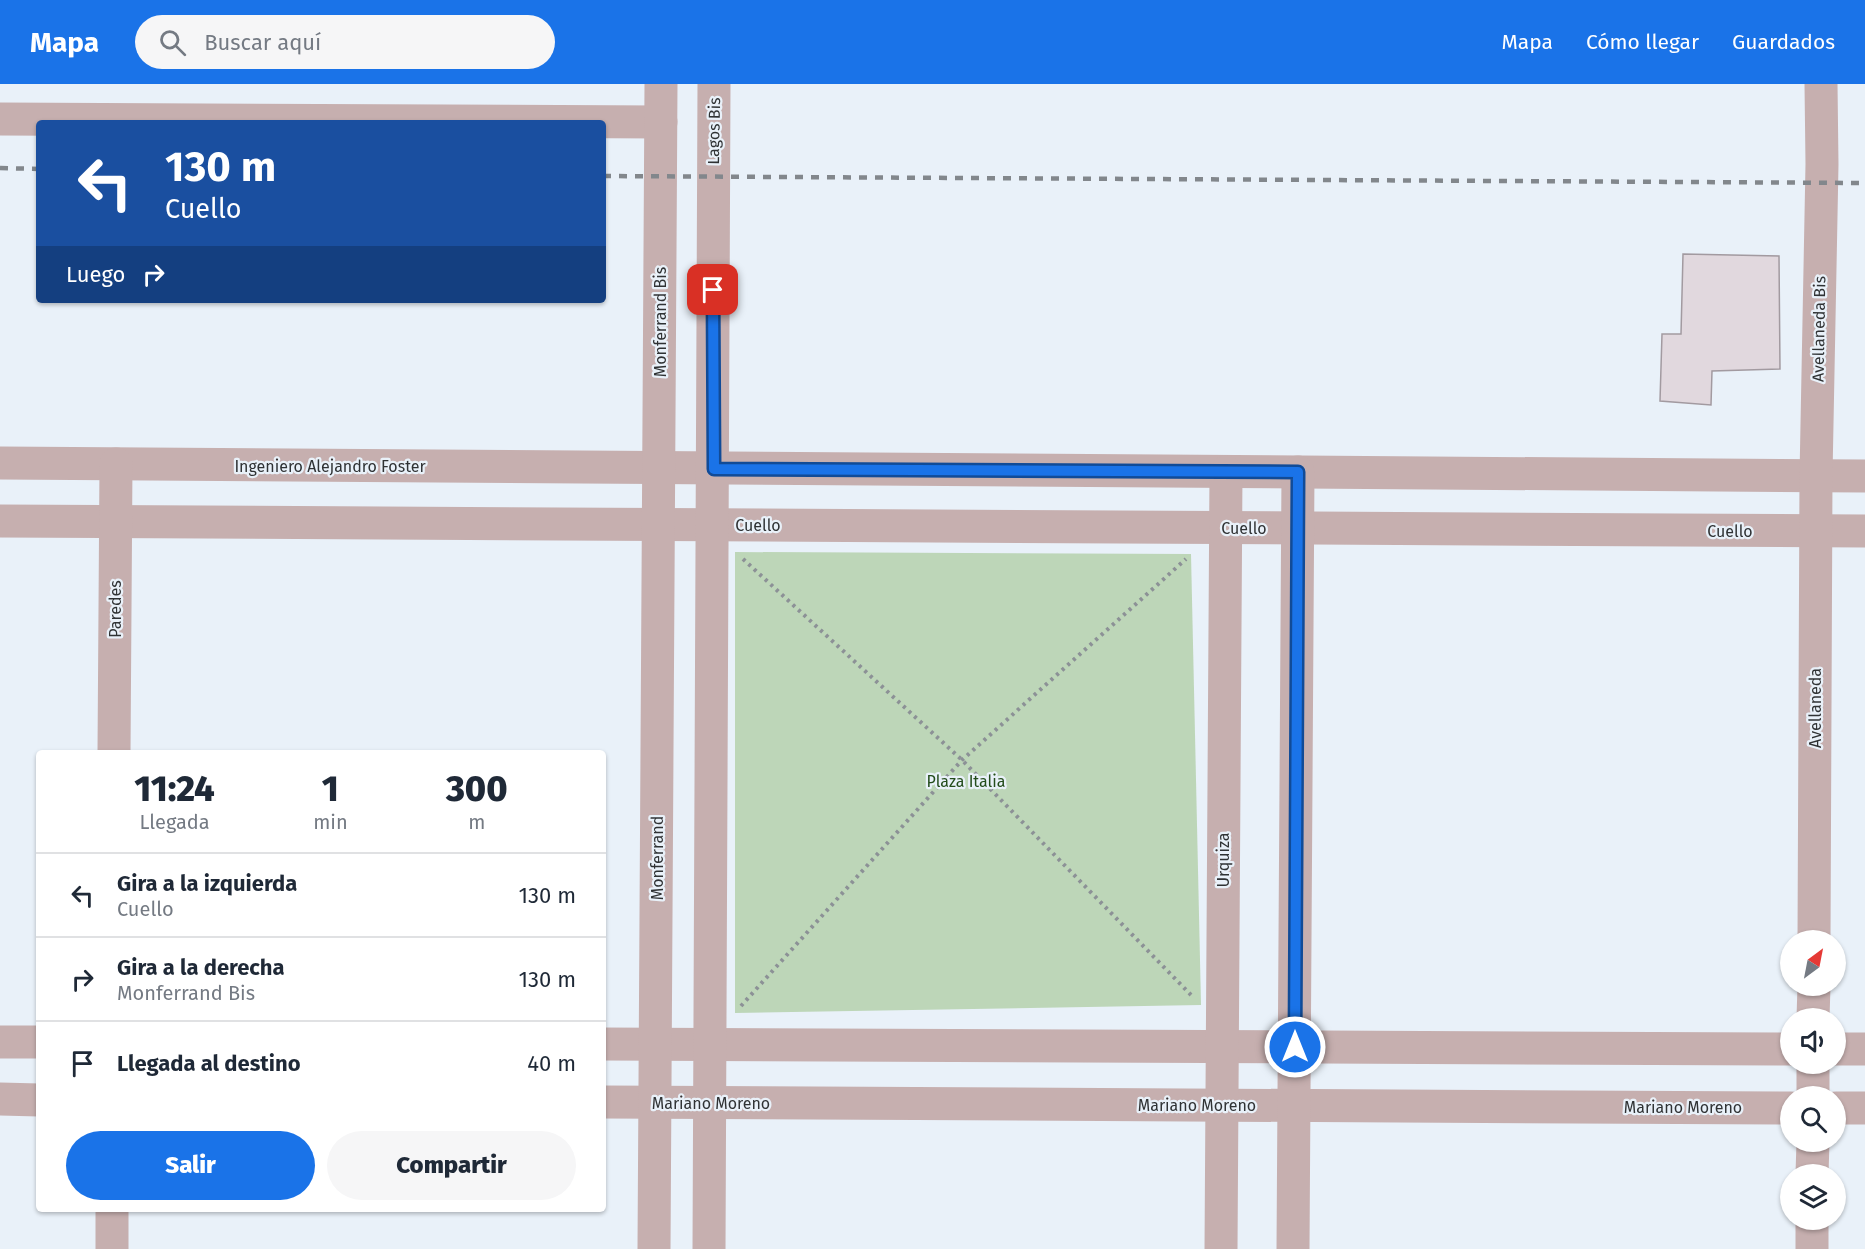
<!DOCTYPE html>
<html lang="es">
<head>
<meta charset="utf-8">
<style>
  :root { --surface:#fff; --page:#f6f6f7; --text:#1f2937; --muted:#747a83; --line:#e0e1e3; --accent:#1a73e8 }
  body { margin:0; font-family:"Fira Sans",sans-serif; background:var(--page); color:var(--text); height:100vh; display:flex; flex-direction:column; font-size:22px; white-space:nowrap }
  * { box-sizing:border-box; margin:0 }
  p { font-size:20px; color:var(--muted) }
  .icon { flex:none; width:33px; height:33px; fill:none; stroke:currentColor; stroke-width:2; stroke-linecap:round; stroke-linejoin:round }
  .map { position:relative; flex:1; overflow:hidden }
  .sheet { position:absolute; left:36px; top:666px; width:570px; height:462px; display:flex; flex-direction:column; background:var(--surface); border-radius:6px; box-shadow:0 2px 4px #0004 }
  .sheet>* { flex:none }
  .top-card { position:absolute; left:36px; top:36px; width:570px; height:183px; border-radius:6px; box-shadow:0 2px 4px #0004; background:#1a4fa0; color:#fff; overflow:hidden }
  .needle { width:39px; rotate:32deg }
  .buttons { position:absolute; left:1780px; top:846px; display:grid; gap:12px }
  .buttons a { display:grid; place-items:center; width:66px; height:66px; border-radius:50%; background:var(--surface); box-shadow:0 2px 4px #0004; font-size:30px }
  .pin { position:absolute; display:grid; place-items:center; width:51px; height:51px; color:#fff; margin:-26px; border-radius:12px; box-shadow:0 3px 9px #0006 }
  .me { position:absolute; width:66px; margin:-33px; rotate:0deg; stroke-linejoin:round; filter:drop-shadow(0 0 4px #0008) }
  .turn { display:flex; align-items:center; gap:21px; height:126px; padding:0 30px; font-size:27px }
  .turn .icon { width:78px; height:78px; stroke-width:2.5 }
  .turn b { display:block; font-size:42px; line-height:51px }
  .then { display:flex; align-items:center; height:57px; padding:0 30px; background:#0003; gap:12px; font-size:22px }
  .eta { display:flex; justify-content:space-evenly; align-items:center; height:102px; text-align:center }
  .eta b { font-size:36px; font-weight:800; line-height:42px }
  .action { display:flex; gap:12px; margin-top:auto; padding:12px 30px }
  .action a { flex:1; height:69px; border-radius:36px; background:var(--accent); color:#fff; font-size:24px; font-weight:800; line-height:69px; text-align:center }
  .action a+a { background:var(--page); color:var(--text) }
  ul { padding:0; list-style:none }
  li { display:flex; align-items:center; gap:18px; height:84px; padding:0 30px; border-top:2px solid var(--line) }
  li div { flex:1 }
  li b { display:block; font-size:22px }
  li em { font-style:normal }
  header { display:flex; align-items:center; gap:36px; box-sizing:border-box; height:84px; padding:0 30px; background:var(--accent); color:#fff }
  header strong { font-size:28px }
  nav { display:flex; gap:33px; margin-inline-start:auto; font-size:21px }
  .search { width:420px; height:54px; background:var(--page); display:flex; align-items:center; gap:15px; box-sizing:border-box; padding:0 21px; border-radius:33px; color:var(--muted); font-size:22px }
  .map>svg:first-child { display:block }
  .green { fill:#bdd6b8 }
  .building { fill:#e1d8de; stroke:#a29aa0; stroke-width:1.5 }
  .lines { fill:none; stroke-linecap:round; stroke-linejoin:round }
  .path { stroke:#8c9196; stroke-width:4; stroke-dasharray:3 4.5; stroke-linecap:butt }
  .minor { stroke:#c6afaf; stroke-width:33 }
  .rail { stroke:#82878c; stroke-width:4.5; stroke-dasharray:8 8; stroke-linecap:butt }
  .route-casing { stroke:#114b97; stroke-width:15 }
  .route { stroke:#1a73e8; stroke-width:10 }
  .labels { text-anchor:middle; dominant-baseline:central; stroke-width:4.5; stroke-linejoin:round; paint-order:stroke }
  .street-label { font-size:16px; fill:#2f3234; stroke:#e9f1f9 }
  .park-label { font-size:16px; fill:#244d1c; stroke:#e9f1f9 }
</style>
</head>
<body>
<header>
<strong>Mapa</strong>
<div class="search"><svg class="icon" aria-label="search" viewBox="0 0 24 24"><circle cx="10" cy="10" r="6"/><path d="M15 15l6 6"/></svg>Buscar aquí</div>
<nav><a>Mapa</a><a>Cómo llegar</a><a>Guardados</a></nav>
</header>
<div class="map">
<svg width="1865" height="1165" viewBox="0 0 1865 1165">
  <rect width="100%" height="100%" fill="#e9f1f9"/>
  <!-- green -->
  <path class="green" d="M 735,468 L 1191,470 L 1201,921 L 735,929 Z"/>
  <!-- building -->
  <path class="building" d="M 1683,170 L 1779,172 L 1780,285 L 1712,287 L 1711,321 L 1660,317 L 1662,250 L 1681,250 Z"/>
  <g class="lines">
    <!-- path -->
    <g class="path">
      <path d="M 743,475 L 962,676 L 1191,911"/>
      <path d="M 741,922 L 962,676 L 1186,475"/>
    </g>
    <!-- minor -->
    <g class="minor">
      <path d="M 0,35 L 661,38"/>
      <path d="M 0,379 L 1865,392"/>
      <path d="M 0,437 L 1865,447"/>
      <path d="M 114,669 L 116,380"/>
      <path d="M 1814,856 L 1816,392 L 1822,80 L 1821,0"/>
      <path d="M 1813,934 L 1814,902"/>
      <path d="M 0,958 L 39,958"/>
      <path d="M 603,960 L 1791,965"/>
      <path d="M 1836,965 L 1865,965"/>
      <path d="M 1813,1012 L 1813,980"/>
      <path d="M 0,1015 L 39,1016"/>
      <path d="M 603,1018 L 1791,1024"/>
      <path d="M 1836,1024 L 1865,1024"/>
      <path d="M 1812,1090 L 1813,1058"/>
      <path d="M 112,1165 L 112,1125"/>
      <path d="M 654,1165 L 661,0"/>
      <path d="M 709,1165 L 714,0"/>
      <path d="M 1221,1165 L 1226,388"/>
      <path d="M 1293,1165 L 1298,388"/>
      <path d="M 1812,1165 L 1812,1136"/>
    </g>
    <!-- rail -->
    <g class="rail">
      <path d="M 0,84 L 39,85"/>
      <path d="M 603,92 L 1865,99"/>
    </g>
  </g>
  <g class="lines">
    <defs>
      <path id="route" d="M 713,206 L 714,385 L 1298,388 L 1295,963"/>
    </defs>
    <!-- route casing -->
    <use href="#route" class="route-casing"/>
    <!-- route -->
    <use href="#route" class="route"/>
  </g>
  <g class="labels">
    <!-- street labels -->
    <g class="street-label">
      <text transform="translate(714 47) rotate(-89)">Lagos Bis</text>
      <text transform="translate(660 238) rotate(-90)">Monferrand Bis</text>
      <text transform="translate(1819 245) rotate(-89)">Avellaneda Bis</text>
      <text x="330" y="382">Ingeniero Alejandro Foster</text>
      <text x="758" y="441">Cuello</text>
      <text x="1244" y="444">Cuello</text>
      <text x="1730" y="447">Cuello</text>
      <text transform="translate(115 525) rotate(-90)">Paredes</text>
      <text transform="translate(1815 624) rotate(-90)">Avellaneda</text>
      <text transform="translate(657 774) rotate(-90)">Monferrand</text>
      <text transform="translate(1223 776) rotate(-90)">Urquiza</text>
      <text x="711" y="1019">Mariano Moreno</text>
      <text x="1197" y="1021">Mariano Moreno</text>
      <text x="1683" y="1023">Mariano Moreno</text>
    </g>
    <!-- park labels -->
    <g class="park-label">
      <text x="966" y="697">Plaza Italia</text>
    </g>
  </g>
</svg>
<div class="buttons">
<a><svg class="needle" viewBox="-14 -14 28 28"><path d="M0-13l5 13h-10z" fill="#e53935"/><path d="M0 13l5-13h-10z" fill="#747a83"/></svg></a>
<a><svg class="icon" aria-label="sound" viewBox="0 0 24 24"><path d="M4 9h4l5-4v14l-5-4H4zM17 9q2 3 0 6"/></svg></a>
<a><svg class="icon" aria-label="search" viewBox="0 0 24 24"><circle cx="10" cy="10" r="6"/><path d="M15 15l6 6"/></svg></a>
<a><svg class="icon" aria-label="layers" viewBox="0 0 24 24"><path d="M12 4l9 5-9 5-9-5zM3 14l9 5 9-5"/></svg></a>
</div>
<div class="pin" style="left:713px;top:206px;background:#d93025"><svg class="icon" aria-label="arrive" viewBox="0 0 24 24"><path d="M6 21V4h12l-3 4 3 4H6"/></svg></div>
<svg class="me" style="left:1295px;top:963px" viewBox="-20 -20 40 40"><circle r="17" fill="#1a73e8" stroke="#fff" stroke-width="3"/><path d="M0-11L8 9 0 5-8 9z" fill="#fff"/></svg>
<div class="top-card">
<div class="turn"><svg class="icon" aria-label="left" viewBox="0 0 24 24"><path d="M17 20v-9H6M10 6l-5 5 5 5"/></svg><div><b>130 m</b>Cuello</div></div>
<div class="then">Luego<svg class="icon" aria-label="right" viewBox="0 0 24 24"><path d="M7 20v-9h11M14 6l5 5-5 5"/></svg></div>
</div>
<section class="sheet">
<div class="eta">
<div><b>11:24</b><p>Llegada</p></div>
<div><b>1</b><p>min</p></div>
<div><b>300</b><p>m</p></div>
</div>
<ul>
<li><svg class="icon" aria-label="left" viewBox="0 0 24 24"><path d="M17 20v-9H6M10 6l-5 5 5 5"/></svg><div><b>Gira a la izquierda</b><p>Cuello</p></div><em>130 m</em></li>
<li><svg class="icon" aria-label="right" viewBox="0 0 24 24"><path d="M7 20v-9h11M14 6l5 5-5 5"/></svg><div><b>Gira a la derecha</b><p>Monferrand Bis</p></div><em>130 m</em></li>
<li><svg class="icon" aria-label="arrive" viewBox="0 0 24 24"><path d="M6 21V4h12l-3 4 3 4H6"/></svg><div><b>Llegada al destino</b></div><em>40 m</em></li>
</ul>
<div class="action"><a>Salir</a><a>Compartir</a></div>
</section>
</div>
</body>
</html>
